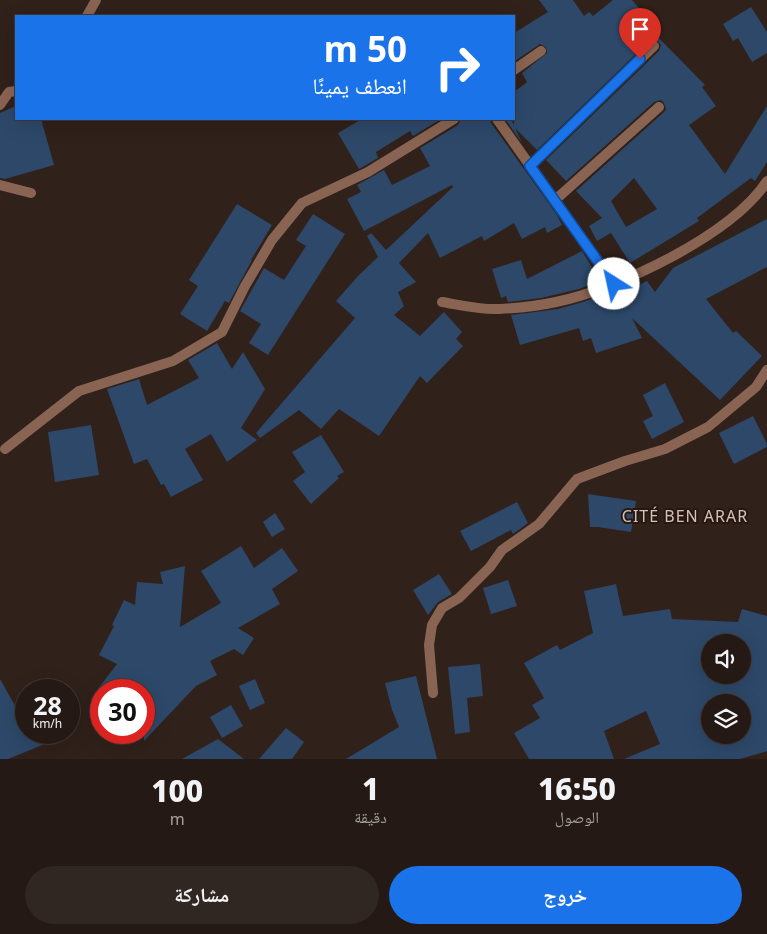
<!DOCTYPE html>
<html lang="ar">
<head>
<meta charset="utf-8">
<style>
  :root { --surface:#241914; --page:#302622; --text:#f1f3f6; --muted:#a3a0a0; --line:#413834; --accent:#1a73e8 }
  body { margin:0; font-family:"Noto Sans","Noto Naskh Arabic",sans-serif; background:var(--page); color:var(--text); direction:rtl; height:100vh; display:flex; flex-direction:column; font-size:19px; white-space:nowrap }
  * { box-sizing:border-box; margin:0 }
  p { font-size:16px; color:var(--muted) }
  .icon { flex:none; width:28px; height:28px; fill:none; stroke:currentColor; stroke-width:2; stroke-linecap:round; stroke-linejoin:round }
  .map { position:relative; height:759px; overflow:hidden; direction:ltr }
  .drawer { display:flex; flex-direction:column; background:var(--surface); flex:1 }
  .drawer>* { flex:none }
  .banner { position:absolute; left:15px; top:15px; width:500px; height:105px; border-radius:0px; box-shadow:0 5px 20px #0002,0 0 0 1px var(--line); direction:rtl; background:#1a73e8; color:#fff; overflow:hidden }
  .tools { position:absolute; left:701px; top:634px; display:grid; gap:10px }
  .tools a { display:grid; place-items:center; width:50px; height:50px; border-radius:50%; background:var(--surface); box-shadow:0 5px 20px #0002,0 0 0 1px var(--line); font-size:25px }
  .speed { position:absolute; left:15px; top:679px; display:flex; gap:10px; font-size:25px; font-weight:700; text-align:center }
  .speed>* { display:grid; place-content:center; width:65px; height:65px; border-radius:50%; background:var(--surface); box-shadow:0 5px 20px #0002,0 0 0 1px var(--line); line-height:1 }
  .speed small { font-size:12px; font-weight:400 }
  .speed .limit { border:8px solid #d22; background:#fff; color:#111 }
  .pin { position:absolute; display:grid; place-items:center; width:42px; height:42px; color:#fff; margin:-51px -21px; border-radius:50% 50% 50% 0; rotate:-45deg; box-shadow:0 0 5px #0007 }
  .pin .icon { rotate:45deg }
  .me { position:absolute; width:55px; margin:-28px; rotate:325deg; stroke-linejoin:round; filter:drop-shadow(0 0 4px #0008) }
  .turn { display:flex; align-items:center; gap:18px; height:105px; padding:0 25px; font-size:22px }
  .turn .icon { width:65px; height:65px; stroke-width:2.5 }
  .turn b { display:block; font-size:35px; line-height:42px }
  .eta { display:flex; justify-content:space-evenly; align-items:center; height:85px; text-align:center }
  .eta b { font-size:30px; font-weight:800; line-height:35px }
  .action { display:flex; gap:10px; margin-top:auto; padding:10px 25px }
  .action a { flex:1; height:58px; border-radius:30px; background:var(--accent); color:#fff; font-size:20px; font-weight:800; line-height:58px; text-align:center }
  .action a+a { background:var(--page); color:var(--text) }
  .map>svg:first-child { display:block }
  .building { fill:#2d4869; fill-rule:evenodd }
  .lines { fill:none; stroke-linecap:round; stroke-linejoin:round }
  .street { stroke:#8a6452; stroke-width:10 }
  .route-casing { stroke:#114b97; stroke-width:12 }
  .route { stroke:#1a73e8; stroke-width:9 }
  .labels { text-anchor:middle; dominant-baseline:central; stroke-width:4; stroke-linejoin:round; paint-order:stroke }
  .neighbourhood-label { font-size:16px; letter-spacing:1px; fill:#d7c2b9; stroke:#261811 }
</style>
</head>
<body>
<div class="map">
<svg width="767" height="759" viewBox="0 0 767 759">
  <rect width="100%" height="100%" fill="#30211a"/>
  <!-- building -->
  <g class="building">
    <path d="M 539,0 L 573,0 L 584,16 L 589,12 L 593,16 L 613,0 L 632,0 L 656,28 L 652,31 L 705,85 L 702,87 L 716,106 L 689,125 L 725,174 L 767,106 L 767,162 L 755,181 L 751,178 L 697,218 L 699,221 L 630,263 L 611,233 L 597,241 L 589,226 L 602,218 L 576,191 L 664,112 L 666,109 L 664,103 L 661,100 L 654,102 L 566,181 L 546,160 L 659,51 L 661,45 L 656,40 L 649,41 L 537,150 L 515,128 L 522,143 L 505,119 L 511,119 L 514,125 L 514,92 L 527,82 L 522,73 L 547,53 L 546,47 L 540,44 L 515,61 L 514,60 L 514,33 L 548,12 ZM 634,178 L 657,209 L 626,227 L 611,201 Z"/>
    <path d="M 751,7 L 767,32 L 767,53 L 752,62 L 738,38 L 733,41 L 723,24 Z"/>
    <path d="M 16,106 L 16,119 L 41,119 L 54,165 L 5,179 L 0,178 L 0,113 Z"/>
    <path d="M 362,119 L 441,119 L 413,136 L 410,131 L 376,152 L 378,158 L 359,169 L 338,133 Z"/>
    <path d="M 461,119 L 490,119 L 491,123 L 557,215 L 562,225 L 547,233 L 545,227 L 522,239 L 514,223 L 484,241 L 482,236 L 440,258 L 428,233 L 399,263 L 416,282 L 398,292 L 404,306 L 394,315 L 420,336 L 444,312 L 462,332 L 456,339 L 463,346 L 427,383 L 420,376 L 379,436 L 339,409 L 321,429 L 299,410 L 260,438 L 256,433 L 355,318 L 336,301 L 358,276 L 378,257 L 367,236 L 371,233 L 386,250 L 453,187 L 452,185 L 364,231 L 347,199 L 361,192 L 357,185 L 384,170 L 392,185 L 430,166 L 420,148 L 458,125 Z"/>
    <path d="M 237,204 L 272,225 L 251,260 L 252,260 L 229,303 L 225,301 L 207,331 L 180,314 L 198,286 L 189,280 Z"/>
    <path d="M 313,214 L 345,234 L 268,355 L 249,343 L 261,324 L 240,311 L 264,268 L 284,280 L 306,246 L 296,240 Z"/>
    <path d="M 767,219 L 767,267 L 706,299 L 733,333 L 736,331 L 762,356 L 720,400 L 632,318 L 642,338 L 596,353 L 591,338 L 583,341 L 579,328 L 520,345 L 511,315 L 558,309 L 583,302 L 624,287 L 627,291 L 647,281 L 655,292 L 673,268 Z"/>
    <path d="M 582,251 L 600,281 L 579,289 L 541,298 L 508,302 L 506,296 L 501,298 L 492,269 L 521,260 L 527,279 Z"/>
    <path d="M 217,343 L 232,369 L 243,352 L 265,389 L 241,428 L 257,440 L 227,462 L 211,434 L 185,449 L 203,480 L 171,497 L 164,484 L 161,485 L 147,459 L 134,464 L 107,389 L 139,379 L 147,405 L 199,378 L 188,360 Z"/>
    <path d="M 665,383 L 684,422 L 652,439 L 643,421 L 653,416 L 643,395 Z"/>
    <path d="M 753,416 L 767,444 L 767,447 L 734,464 L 719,433 Z"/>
    <path d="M 91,425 L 99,475 L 55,482 L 48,432 Z"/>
    <path d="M 321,435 L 344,472 L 337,476 L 339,478 L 311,504 L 293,481 L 305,472 L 292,452 Z"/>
    <path d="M 588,494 L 636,501 L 631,532 L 598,527 L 590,527 Z"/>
    <path d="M 517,502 L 528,523 L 513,534 L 511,530 L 471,551 L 460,531 Z"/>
    <path d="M 275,513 L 285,529 L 272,537 L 263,522 Z"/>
    <path d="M 241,546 L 254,568 L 282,548 L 298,571 L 272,589 L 280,604 L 238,628 L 254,638 L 243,655 L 234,649 L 210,661 L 217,675 L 196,686 L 144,741 L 144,690 L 97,690 L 117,664 L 99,655 L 114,626 L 112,625 L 124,600 L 135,605 L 137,582 L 163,584 L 160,572 L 185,566 L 180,627 L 221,603 L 201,571 Z"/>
    <path d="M 439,574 L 452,594 L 438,602 L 428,615 L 413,590 Z"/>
    <path d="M 508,580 L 517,606 L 491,614 L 483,588 Z"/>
    <path d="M 616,584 L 623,616 L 670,609 L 672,619 L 738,622 L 742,609 L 767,616 L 767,751 L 740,759 L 624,759 L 660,744 L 646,711 L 604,731 L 614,759 L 529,759 L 514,733 L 540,718 L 532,705 L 544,698 L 524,663 L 557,645 L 560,650 L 593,633 L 584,591 ZM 710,642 L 742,642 L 742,675 L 710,675 ZM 710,702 L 742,702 L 742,735 L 710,735 Z"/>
    <path d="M 480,664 L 483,696 L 467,698 L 470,732 L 455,734 L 448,667 Z"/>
    <path d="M 416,676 L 437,759 L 346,759 L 399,727 L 392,710 L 385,683 Z"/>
    <path d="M 0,679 L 18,711 L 26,708 L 26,732 L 72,733 L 8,759 L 0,759 Z"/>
    <path d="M 255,679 L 265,703 L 250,710 L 239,686 Z"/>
    <path d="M 231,705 L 243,726 L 222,738 L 210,717 Z"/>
    <path d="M 286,728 L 304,742 L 292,759 L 259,759 Z"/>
    <path d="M 218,739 L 244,759 L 182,759 Z"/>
  </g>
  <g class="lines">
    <!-- street -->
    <g class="street">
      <path d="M 87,16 L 96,0"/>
      <path d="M 514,70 L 541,51"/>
      <path d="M 0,105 L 9,92 L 16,91"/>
      <path d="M 497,119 L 614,284"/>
      <path d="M 530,166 L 654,46"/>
      <path d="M 0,185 L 31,193"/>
      <path d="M 554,201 L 659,107"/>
      <path d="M 442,302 C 460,305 481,310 499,309 C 517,308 538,306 556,302 C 616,290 734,234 767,181"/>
      <path d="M 5,449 L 79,391 L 173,361 L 222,332 L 245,286 L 272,240 L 302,203 L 368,172 L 454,119"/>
      <path d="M 433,693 L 429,645 L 432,625 L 442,608 L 459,598 L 490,567 L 502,550 L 539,524 L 577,479 L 625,461 L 665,449 L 708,427 L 756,387 L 767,370"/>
    </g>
  </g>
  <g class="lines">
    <defs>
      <path id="route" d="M 614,284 L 530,166 L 640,59"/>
    </defs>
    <!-- route casing -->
    <use href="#route" class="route-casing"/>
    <!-- route -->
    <use href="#route" class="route"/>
  </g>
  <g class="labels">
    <!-- neighbourhood labels -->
    <g class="neighbourhood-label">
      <text x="685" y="516">CITÉ BEN ARAR</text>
    </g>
  </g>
</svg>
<div class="tools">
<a><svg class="icon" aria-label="sound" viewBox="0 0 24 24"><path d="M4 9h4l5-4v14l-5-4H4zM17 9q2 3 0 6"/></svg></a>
<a><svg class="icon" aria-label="layers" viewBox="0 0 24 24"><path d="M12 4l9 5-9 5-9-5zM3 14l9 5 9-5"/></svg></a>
</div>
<div class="speed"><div>28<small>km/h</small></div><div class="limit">30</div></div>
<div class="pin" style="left:640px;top:59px;background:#d93025"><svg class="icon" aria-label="arrive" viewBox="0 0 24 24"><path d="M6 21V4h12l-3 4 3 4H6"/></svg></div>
<svg class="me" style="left:614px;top:284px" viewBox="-20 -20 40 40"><circle r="19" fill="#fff"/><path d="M0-13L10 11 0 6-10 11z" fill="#1a73e8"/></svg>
<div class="banner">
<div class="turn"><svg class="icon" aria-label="right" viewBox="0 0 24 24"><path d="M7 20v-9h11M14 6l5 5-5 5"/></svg><div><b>50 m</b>انعطف يمينًا</div></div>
</div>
</div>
<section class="drawer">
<div class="eta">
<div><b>16:50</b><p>الوصول</p></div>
<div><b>1</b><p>دقيقة</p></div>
<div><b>100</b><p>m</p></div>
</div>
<div class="action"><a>خروج</a><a>مشاركة</a></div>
</section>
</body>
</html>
